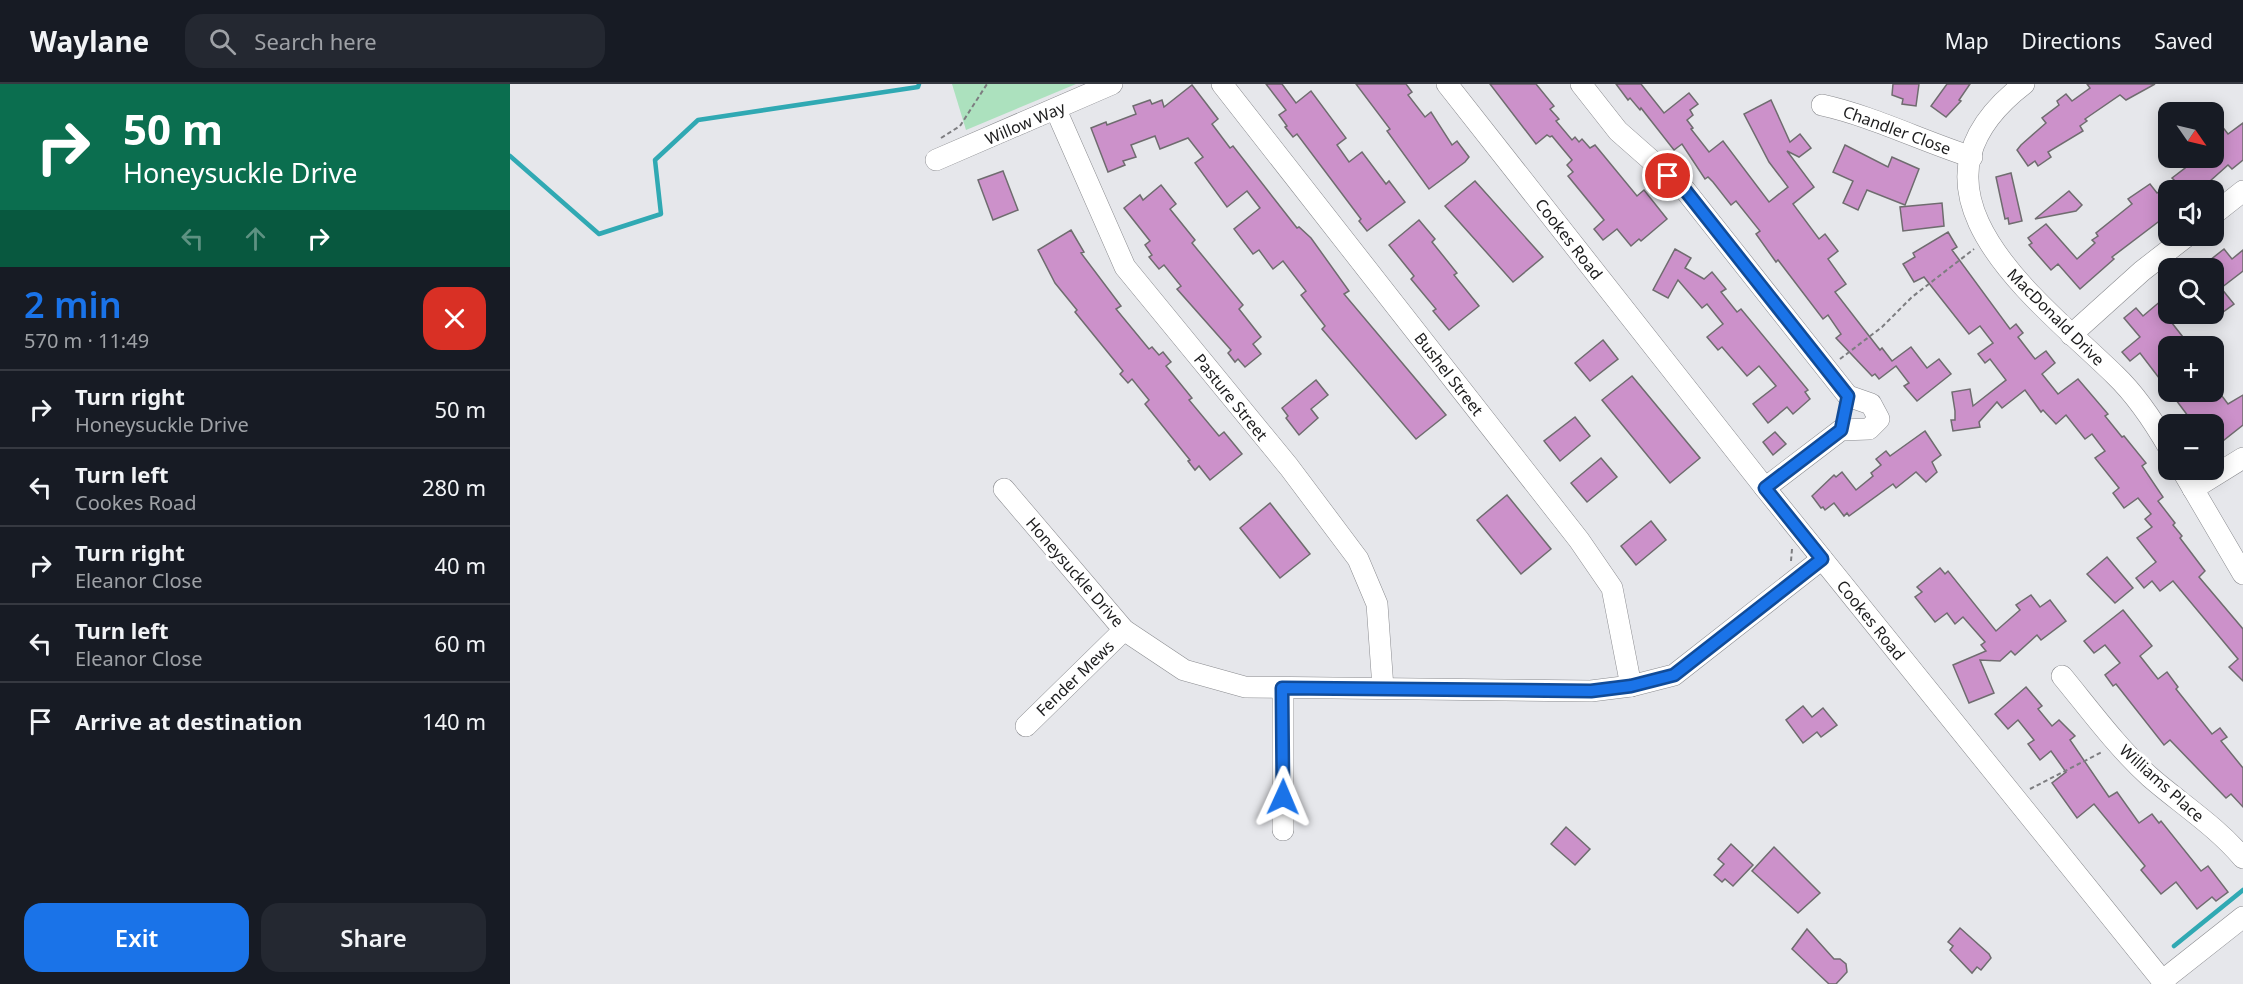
<!DOCTYPE html>
<html lang="en">
<head>
<meta charset="utf-8">
<style>
  :root { --surface:#171b24; --page:#242831; --text:#f1f3f6; --muted:#9ea1a6; --line:#363941; --accent:#1a73e8 }
  body { margin:0; font-family:"Noto Sans",sans-serif; background:var(--page); color:var(--text); height:100vh; display:flex; flex-direction:column; font-size:22px; white-space:nowrap }
  * { box-sizing:border-box; margin:0 }
  p { font-size:20px; color:var(--muted) }
  .icon { flex:none; width:33px; height:33px; fill:none; stroke:currentColor; stroke-width:2; stroke-linecap:round; stroke-linejoin:round }
  .map { position:relative; flex:1; overflow:hidden }
  .side { display:flex; flex-direction:column; background:var(--surface); width:510px }
  .side>* { flex:none }
  .guide { background:#0b6e4f; color:#fff; overflow:hidden }
  .needle { width:39px; rotate:124deg }
  .buttons { position:absolute; left:1648px; top:18px; display:grid; gap:12px }
  .buttons a { display:grid; place-items:center; width:66px; height:66px; border-radius:12px; background:var(--surface); box-shadow:0 3px 15px #0003; font-size:30px }
  .pin { position:absolute; display:grid; place-items:center; width:51px; height:51px; color:#fff; margin:-26px; border:3px solid #fff; border-radius:50%; box-shadow:0 2px 6px #0007 }
  .me { position:absolute; width:66px; margin:-33px; rotate:1deg; stroke-linejoin:round; filter:drop-shadow(0 0 4px #0008) }
  .turn { display:flex; align-items:center; gap:21px; height:126px; padding:0 24px; font-size:27px }
  .turn .icon { width:78px; height:78px; stroke-width:2.5 }
  .turn b { display:block; font-size:42px; line-height:51px }
  .lanes { display:flex; align-items:center; height:57px; padding:0 24px; background:#0003; justify-content:center; gap:30px; direction:ltr }
  .lanes .off { opacity:.35 }
  .round { display:grid; place-items:center; flex:none; width:63px; height:63px; border-radius:18px; background:var(--page) }
  .summary { display:flex; align-items:center; justify-content:space-between; height:102px; padding:0 24px }
  h1 { font-size:36px; font-weight:600; line-height:45px; color:var(--accent) }
  .button { display:flex; gap:12px; margin-top:auto; padding:12px 24px }
  .button a { flex:1; height:69px; border-radius:18px; background:var(--accent); color:#fff; font-size:24px; font-weight:600; line-height:69px; text-align:center }
  .button a+a { background:var(--page); color:var(--text) }
  ul { padding:0; list-style:none }
  li { display:flex; align-items:center; gap:18px; height:78px; padding:0 24px; border-top:2px solid var(--line) }
  li div { flex:1 }
  li b { display:block; font-size:22px }
  li em { font-style:normal }
  header { display:flex; align-items:center; gap:36px; box-sizing:border-box; height:84px; padding:0 30px; background:var(--surface); border-bottom:2px solid var(--line) }
  header strong { font-size:28px }
  nav { display:flex; gap:33px; margin-inline-start:auto; font-size:21px }
  .search { width:420px; height:54px; background:var(--page); display:flex; align-items:center; gap:15px; box-sizing:border-box; padding:0 21px; border-radius:18px; color:var(--muted); font-size:22px }
  main { display:flex; flex:1; min-height:0 }
  .map>svg:first-child { display:block }
  .green { fill:#ace1be }
  .lines { fill:none; stroke-linecap:round; stroke-linejoin:round }
  .stream { stroke:#30a9b3; stroke-width:4.5 }
  .building { fill:#cc91ca; stroke:#6f6c6f; stroke-width:1.5 }
  .minor-casing { stroke:#8a8b8f; stroke-width:22 }
  .path { stroke:#7d7d80; stroke-width:2; stroke-dasharray:4.5 3; stroke-linecap:butt }
  .minor { stroke:#fff; stroke-width:21 }
  .route-casing { stroke:#114b97; stroke-width:15 }
  .route { stroke:#1a73e8; stroke-width:10 }
  .labels { text-anchor:middle; dominant-baseline:central; stroke-width:6; stroke-linejoin:round; paint-order:stroke }
  .street-label { font-size:16px; fill:#1c1c1d; stroke:#fff }
</style>
</head>
<body>
<header>
<strong>Waylane</strong>
<div class="search"><svg class="icon" aria-label="search" viewBox="0 0 24 24"><circle cx="10" cy="10" r="6"/><path d="M15 15l6 6"/></svg>Search here</div>
<nav><a>Map</a><a>Directions</a><a>Saved</a></nav>
</header>
<main>
<section class="side">
<div class="guide">
<div class="turn"><svg class="icon" aria-label="right" viewBox="0 0 24 24"><path d="M7 20v-9h11M14 6l5 5-5 5"/></svg><div><b>50 m</b>Honeysuckle Drive</div></div>
<div class="lanes"><svg class="icon off" aria-label="left" viewBox="0 0 24 24"><path d="M17 20v-9H6M10 6l-5 5 5 5"/></svg><svg class="icon off" aria-label="ahead" viewBox="0 0 24 24"><path d="M12 20V5M6 11l6-6 6 6"/></svg><svg class="icon" aria-label="right" viewBox="0 0 24 24"><path d="M7 20v-9h11M14 6l5 5-5 5"/></svg></div>
</div>
<div class="summary"><div><h1>2 min</h1><p>570 m · 11:49</p></div><a class="round" style="background:#d93025;color:#fff"><svg class="icon" aria-label="close" viewBox="0 0 24 24"><path d="M6 6l12 12M18 6L6 18"/></svg></a></div>
<ul>
<li><svg class="icon" aria-label="right" viewBox="0 0 24 24"><path d="M7 20v-9h11M14 6l5 5-5 5"/></svg><div><b>Turn right</b><p>Honeysuckle Drive</p></div><em>50 m</em></li>
<li><svg class="icon" aria-label="left" viewBox="0 0 24 24"><path d="M17 20v-9H6M10 6l-5 5 5 5"/></svg><div><b>Turn left</b><p>Cookes Road</p></div><em>280 m</em></li>
<li><svg class="icon" aria-label="right" viewBox="0 0 24 24"><path d="M7 20v-9h11M14 6l5 5-5 5"/></svg><div><b>Turn right</b><p>Eleanor Close</p></div><em>40 m</em></li>
<li><svg class="icon" aria-label="left" viewBox="0 0 24 24"><path d="M17 20v-9H6M10 6l-5 5 5 5"/></svg><div><b>Turn left</b><p>Eleanor Close</p></div><em>60 m</em></li>
<li><svg class="icon" aria-label="arrive" viewBox="0 0 24 24"><path d="M6 21V4h12l-3 4 3 4H6"/></svg><div><b>Arrive at destination</b></div><em>140 m</em></li>
</ul>
<div class="button"><a>Exit</a><a>Share</a></div>
</section>
<div class="map">
<svg width="1733" height="900" viewBox="0 0 1733 900">
  <rect width="100%" height="100%" fill="#e6e7eb"/>
  <!-- green -->
  <path class="green" d="M 442,0 L 566,0 L 456,46 Z"/>
  <g class="lines">
    <!-- stream -->
    <g class="stream">
      <path d="M 0,72 L 89,150 L 151,130 L 145,76 L 188,36 L 408,3 L 409,0"/>
      <path d="M 1664,862 L 1733,806"/>
    </g>
  </g>
  <!-- building -->
  <g class="building">
    <path d="M 756,0 L 772,0 L 786,19 L 801,7 L 836,54 L 827,61 L 839,78 L 852,68 L 876,100 L 879,97 L 895,118 L 857,147 L 849,137 L 851,135 L 787,50 L 783,53 L 775,43 L 777,42 L 769,31 L 776,26 Z"/>
    <path d="M 846,0 L 896,0 L 902,8 L 898,11 L 915,33 L 921,28 L 942,61 L 947,57 L 959,73 L 955,78 L 919,105 L 877,47 L 880,45 Z"/>
    <path d="M 980,0 L 1026,0 L 1044,22 L 1040,25 L 1049,35 L 1046,37 L 1062,56 L 1065,53 L 1069,58 L 1072,55 L 1080,64 L 1085,61 L 1127,112 L 1134,106 L 1157,135 L 1131,157 L 1129,155 L 1121,162 L 1107,145 L 1093,156 L 1084,145 L 1094,136 L 1058,92 L 1063,88 L 1057,81 L 1062,76 L 1042,52 L 1040,53 L 1037,51 L 1026,60 Z"/>
    <path d="M 1106,0 L 1131,0 L 1154,29 L 1179,9 L 1188,20 L 1180,26 L 1183,31 L 1177,36 L 1183,44 L 1181,45 L 1199,68 L 1213,57 L 1259,118 L 1278,103 L 1259,78 L 1234,30 L 1261,16 L 1280,58 L 1290,50 L 1301,64 L 1289,73 L 1277,67 L 1304,103 L 1283,120 L 1309,155 L 1315,150 L 1328,167 L 1318,175 L 1336,200 L 1325,208 L 1370,266 L 1372,264 L 1382,277 L 1401,263 L 1417,284 L 1429,275 L 1441,290 L 1407,317 L 1394,302 L 1399,299 L 1386,282 L 1369,295 L 1365,290 L 1362,292 L 1326,254 L 1331,250 L 1318,231 L 1313,235 L 1268,176 L 1266,178 L 1246,150 L 1250,147 L 1226,117 L 1221,121 L 1203,98 L 1198,93 L 1195,95 L 1172,60 L 1164,66 L 1131,24 L 1130,26 L 1120,14 L 1118,16 Z"/>
    <path d="M 1383,0 L 1409,0 L 1406,22 L 1392,20 L 1393,15 L 1382,11 Z"/>
    <path d="M 1437,0 L 1460,0 L 1449,16 L 1451,17 L 1436,33 L 1421,22 Z"/>
    <path d="M 1577,0 L 1645,0 L 1616,16 L 1610,11 L 1575,35 L 1577,37 L 1570,42 L 1573,47 L 1538,68 L 1541,73 L 1528,82 L 1525,77 L 1518,82 L 1507,66 L 1511,61 L 1536,39 L 1532,34 L 1549,21 L 1547,17 L 1556,10 L 1562,17 L 1580,4 Z"/>
    <path d="M 682,1 L 708,35 L 702,40 L 720,64 L 723,62 L 787,144 L 789,143 L 801,154 L 839,207 L 834,210 L 936,331 L 906,355 L 812,245 L 815,242 L 791,211 L 796,207 L 773,177 L 763,185 L 749,166 L 743,170 L 724,145 L 750,124 L 737,107 L 717,123 L 685,79 L 693,73 L 678,54 L 650,65 L 645,52 L 621,61 L 626,73 L 613,77 L 615,81 L 598,88 L 581,44 L 596,38 L 597,41 L 626,30 L 623,22 L 640,16 L 642,20 L 652,16 L 654,23 Z"/>
    <path d="M 1704,32 L 1718,50 L 1733,39 L 1733,76 L 1722,85 L 1718,81 L 1690,106 L 1659,106 L 1659,126 L 1651,132 L 1652,135 L 1602,173 L 1604,175 L 1570,205 L 1548,180 L 1541,186 L 1519,161 L 1522,159 L 1518,154 L 1536,140 L 1567,175 L 1585,159 L 1582,156 L 1588,152 L 1586,149 L 1622,120 L 1618,115 L 1640,100 L 1647,109 L 1664,96 L 1662,94 L 1675,84 L 1667,74 L 1683,74 L 1687,79 L 1695,74 L 1704,74 Z"/>
    <path d="M 1335,61 L 1378,83 L 1382,73 L 1409,85 L 1395,121 L 1357,106 L 1348,126 L 1333,119 L 1343,97 L 1323,88 Z"/>
    <path d="M 493,87 L 508,126 L 483,136 L 468,96 Z"/>
    <path d="M 1501,89 L 1512,137 L 1499,140 L 1498,134 L 1495,135 L 1486,93 Z"/>
    <path d="M 965,97 L 1033,173 L 1003,198 L 935,122 Z"/>
    <path d="M 651,101 L 666,120 L 660,125 L 685,156 L 682,159 L 733,221 L 729,225 L 751,253 L 743,260 L 751,270 L 735,283 L 728,275 L 725,278 L 718,269 L 721,266 L 667,205 L 671,202 L 654,181 L 649,185 L 639,173 L 642,171 L 635,161 L 640,157 L 614,124 L 630,111 L 633,116 Z"/>
    <path d="M 1559,107 L 1572,121 L 1566,127 L 1525,135 Z"/>
    <path d="M 1432,119 L 1434,142 L 1393,147 L 1390,123 Z"/>
    <path d="M 909,136 L 925,155 L 922,158 L 947,189 L 944,191 L 969,222 L 939,246 L 923,227 L 926,225 L 901,195 L 904,192 L 879,161 Z"/>
    <path d="M 561,146 L 574,168 L 571,169 L 611,222 L 606,225 L 639,265 L 642,263 L 649,271 L 653,268 L 661,278 L 656,282 L 682,314 L 679,316 L 709,352 L 714,348 L 732,370 L 700,396 L 689,382 L 685,386 L 678,377 L 680,376 L 635,320 L 639,316 L 622,295 L 618,299 L 610,290 L 613,287 L 565,228 L 567,226 L 545,199 L 528,166 Z"/>
    <path d="M 1438,148 L 1447,163 L 1442,166 L 1500,245 L 1506,240 L 1513,249 L 1508,253 L 1525,275 L 1536,267 L 1545,279 L 1532,290 L 1548,310 L 1568,295 L 1598,330 L 1595,332 L 1612,353 L 1614,352 L 1636,379 L 1632,382 L 1653,413 L 1648,417 L 1665,439 L 1663,441 L 1672,452 L 1670,454 L 1695,487 L 1689,493 L 1733,545 L 1733,597 L 1719,583 L 1728,575 L 1663,497 L 1650,507 L 1642,497 L 1634,504 L 1626,494 L 1646,478 L 1627,454 L 1642,443 L 1635,435 L 1641,430 L 1628,414 L 1614,424 L 1603,409 L 1609,404 L 1585,374 L 1595,367 L 1582,350 L 1575,355 L 1556,331 L 1546,340 L 1533,326 L 1531,328 L 1515,306 L 1492,324 L 1487,318 L 1469,338 L 1470,343 L 1443,347 L 1441,336 L 1445,336 L 1445,327 L 1442,308 L 1460,305 L 1463,322 L 1496,296 L 1480,275 L 1475,279 L 1468,270 L 1483,259 L 1470,242 L 1459,250 L 1414,193 L 1404,198 L 1393,180 L 1405,173 L 1403,169 Z"/>
    <path d="M 1165,165 L 1181,174 L 1175,184 L 1194,195 L 1202,188 L 1216,205 L 1211,208 L 1227,228 L 1231,225 L 1298,306 L 1295,308 L 1300,315 L 1283,330 L 1277,323 L 1258,339 L 1243,320 L 1266,302 L 1249,282 L 1237,292 L 1212,263 L 1208,266 L 1197,253 L 1213,240 L 1197,220 L 1192,224 L 1168,196 L 1158,214 L 1143,206 Z"/>
    <path d="M 1714,165 L 1722,175 L 1733,166 L 1733,187 L 1711,204 L 1724,220 L 1709,231 L 1704,225 L 1704,184 L 1690,184 Z"/>
    <path d="M 1659,210 L 1659,230 L 1673,230 L 1662,239 L 1680,262 L 1659,262 L 1659,307 L 1630,269 L 1620,277 L 1612,268 L 1630,253 L 1614,234 L 1626,224 L 1633,232 Z"/>
    <path d="M 1093,256 L 1108,275 L 1080,297 L 1065,279 Z"/>
    <path d="M 1122,292 L 1190,374 L 1160,399 L 1092,316 Z"/>
    <path d="M 806,296 L 818,311 L 801,325 L 808,334 L 789,351 L 776,334 L 778,332 L 772,324 Z"/>
    <path d="M 1660,308 L 1709,308 L 1718,320 L 1733,311 L 1733,341 L 1704,364 L 1704,340 L 1684,340 Z"/>
    <path d="M 1065,333 L 1080,352 L 1050,377 L 1034,357 Z"/>
    <path d="M 1415,347 L 1431,371 L 1422,378 L 1427,388 L 1416,398 L 1406,388 L 1386,404 L 1383,400 L 1339,432 L 1337,429 L 1334,432 L 1324,419 L 1315,426 L 1313,423 L 1311,424 L 1302,412 L 1324,391 L 1326,393 L 1332,388 L 1346,406 L 1363,392 L 1361,389 L 1371,381 L 1366,375 L 1376,367 L 1380,372 Z"/>
    <path d="M 1265,348 L 1276,360 L 1263,371 L 1253,358 Z"/>
    <path d="M 1091,374 L 1107,393 L 1077,418 L 1061,399 Z"/>
    <path d="M 997,411 L 1041,465 L 1011,490 L 967,436 Z"/>
    <path d="M 760,419 L 800,470 L 770,494 L 730,444 Z"/>
    <path d="M 1141,437 L 1156,456 L 1126,481 L 1111,462 Z"/>
    <path d="M 1597,473 L 1623,504 L 1605,519 L 1577,490 Z"/>
    <path d="M 1430,484 L 1435,490 L 1438,487 L 1486,547 L 1510,526 L 1506,521 L 1521,511 L 1530,523 L 1540,516 L 1556,537 L 1531,556 L 1527,551 L 1505,571 L 1501,567 L 1490,577 L 1470,576 L 1484,609 L 1459,619 L 1443,581 L 1476,567 L 1471,561 L 1475,558 L 1453,533 L 1445,540 L 1437,529 L 1425,538 L 1405,513 L 1412,508 L 1407,503 Z"/>
    <path d="M 1613,526 L 1642,562 L 1630,572 L 1648,595 L 1657,588 L 1668,603 L 1666,605 L 1702,650 L 1710,644 L 1717,653 L 1711,657 L 1733,684 L 1733,723 L 1721,710 L 1716,714 L 1660,656 L 1654,661 L 1606,600 L 1603,602 L 1595,591 L 1610,579 L 1595,561 L 1584,569 L 1574,557 Z"/>
    <path d="M 1516,603 L 1532,622 L 1528,625 L 1542,642 L 1549,636 L 1565,652 L 1560,656 L 1599,713 L 1607,708 L 1629,739 L 1642,730 L 1649,739 L 1651,737 L 1691,787 L 1698,782 L 1718,808 L 1706,817 L 1702,813 L 1687,825 L 1666,798 L 1651,810 L 1631,786 L 1635,782 L 1584,720 L 1567,734 L 1542,699 L 1556,688 L 1541,667 L 1530,676 L 1518,660 L 1524,656 L 1508,636 L 1498,645 L 1485,630 Z"/>
    <path d="M 1293,622 L 1302,633 L 1313,624 L 1327,641 L 1311,653 L 1307,648 L 1293,659 L 1276,636 Z"/>
    <path d="M 1056,743 L 1080,765 L 1065,781 L 1041,760 Z"/>
    <path d="M 1221,760 L 1243,781 L 1223,802 L 1215,795 L 1212,798 L 1204,791 L 1214,780 L 1208,775 Z"/>
    <path d="M 1264,763 L 1310,809 L 1288,829 L 1242,787 Z"/>
    <path d="M 1450,844 L 1479,870 L 1481,874 L 1471,886 L 1467,883 L 1462,889 L 1440,866 L 1443,862 L 1438,858 Z"/>
    <path d="M 1297,845 L 1324,875 L 1330,875 L 1336,880 L 1337,888 L 1326,900 L 1319,900 L 1282,865 Z"/>
  </g>
  <g class="lines">
    <defs>
      <g id="minor">
        <path d="M 712,0 L 1069,456 L 1102,504 L 1121,602"/>
        <path d="M 937,0 L 1255,404 L 1655,900"/>
        <path d="M 1071,0 L 1108,47 L 1175,106 L 1338,312 L 1361,320 L 1369,335 L 1359,345 L 1331,346 L 1255,404"/>
        <path d="M 1514,0 C 1376,106 1526,214 1605,291 C 1627,312 1644,338 1659,364"/>
        <path d="M 1312,21 C 1362,32 1412,57 1462,73"/>
        <path d="M 546,26 L 615,183 L 779,383 L 848,475 L 867,520 L 873,604"/>
        <path d="M 426,76 L 602,0"/>
        <path d="M 1704,130 L 1733,107"/>
        <path d="M 1561,251 L 1632,187 L 1677,152"/>
        <path d="M 1672,386 L 1733,490"/>
        <path d="M 494,405 L 614,546 L 674,586 L 735,603 L 1081,607 L 1121,602 L 1164,591 L 1312,475"/>
        <path d="M 1683,405 L 1733,374"/>
        <path d="M 1552,592 C 1580,626 1607,663 1640,693 C 1671,720 1706,742 1733,774"/>
        <path d="M 773,604 L 773,746"/>
        <path d="M 516,642 L 614,546"/>
        <path d="M 1652,897 L 1733,833"/>
      </g>
    </defs>
    <!-- minor casing -->
    <use href="#minor" class="minor-casing"/>
    <!-- path -->
    <g class="path">
      <path d="M 431,54 L 450,42 L 477,0"/>
      <path d="M 1330,275 L 1372,243 L 1402,213 L 1464,165"/>
      <path d="M 1281,477 L 1282,465"/>
      <path d="M 1520,705 L 1592,668"/>
    </g>
    <!-- minor -->
    <use href="#minor" class="minor"/>
  </g>
  <g class="lines">
    <defs>
      <path id="route" d="M 773,713 L 772,604 L 1081,607 L 1121,602 L 1164,591 L 1312,475 L 1255,404 L 1331,346 L 1338,312 L 1175,106 L 1158,92"/>
    </defs>
    <!-- route casing -->
    <use href="#route" class="route-casing"/>
    <!-- route -->
    <use href="#route" class="route"/>
  </g>
  <g class="labels">
    <!-- street labels -->
    <g class="street-label">
      <text transform="translate(515 39) rotate(-23)">Willow Way</text>
      <text transform="translate(1387 46) rotate(20)">Chandler Close</text>
      <text transform="translate(1059 155) rotate(52)">Cookes Road</text>
      <text transform="translate(1546 233) rotate(45)">MacDonald Drive</text>
      <text transform="translate(939 290) rotate(52)">Bushel Street</text>
      <text transform="translate(721 313) rotate(51)">Pasture Street</text>
      <text transform="translate(565 488) rotate(49)">Honeysuckle Drive</text>
      <text transform="translate(1361 536) rotate(51)">Cookes Road</text>
      <text transform="translate(565 594) rotate(-44)">Fender Mews</text>
      <text transform="translate(1652 699) rotate(42)">Williams Place</text>
    </g>
  </g>
</svg>
<div class="buttons">
<a><svg class="needle" viewBox="-14 -14 28 28"><path d="M0-13l5 13h-10z" fill="#e53935"/><path d="M0 13l5-13h-10z" fill="#9ea1a6"/></svg></a>
<a><svg class="icon" aria-label="sound" viewBox="0 0 24 24"><path d="M4 9h4l5-4v14l-5-4H4zM17 9q2 3 0 6"/></svg></a>
<a><svg class="icon" aria-label="search" viewBox="0 0 24 24"><circle cx="10" cy="10" r="6"/><path d="M15 15l6 6"/></svg></a>
<a>+</a>
<a>−</a>
</div>
<div class="pin" style="left:1158px;top:92px;background:#d93025"><svg class="icon" aria-label="arrive" viewBox="0 0 24 24"><path d="M6 21V4h12l-3 4 3 4H6"/></svg></div>
<svg class="me" style="left:773px;top:713px" viewBox="-20 -20 40 40"><path d="M0-17L14 15 0 8-14 15z" fill="#1a73e8" stroke="#fff" stroke-width="4"/></svg>
</div>
</main>
</body>
</html>
